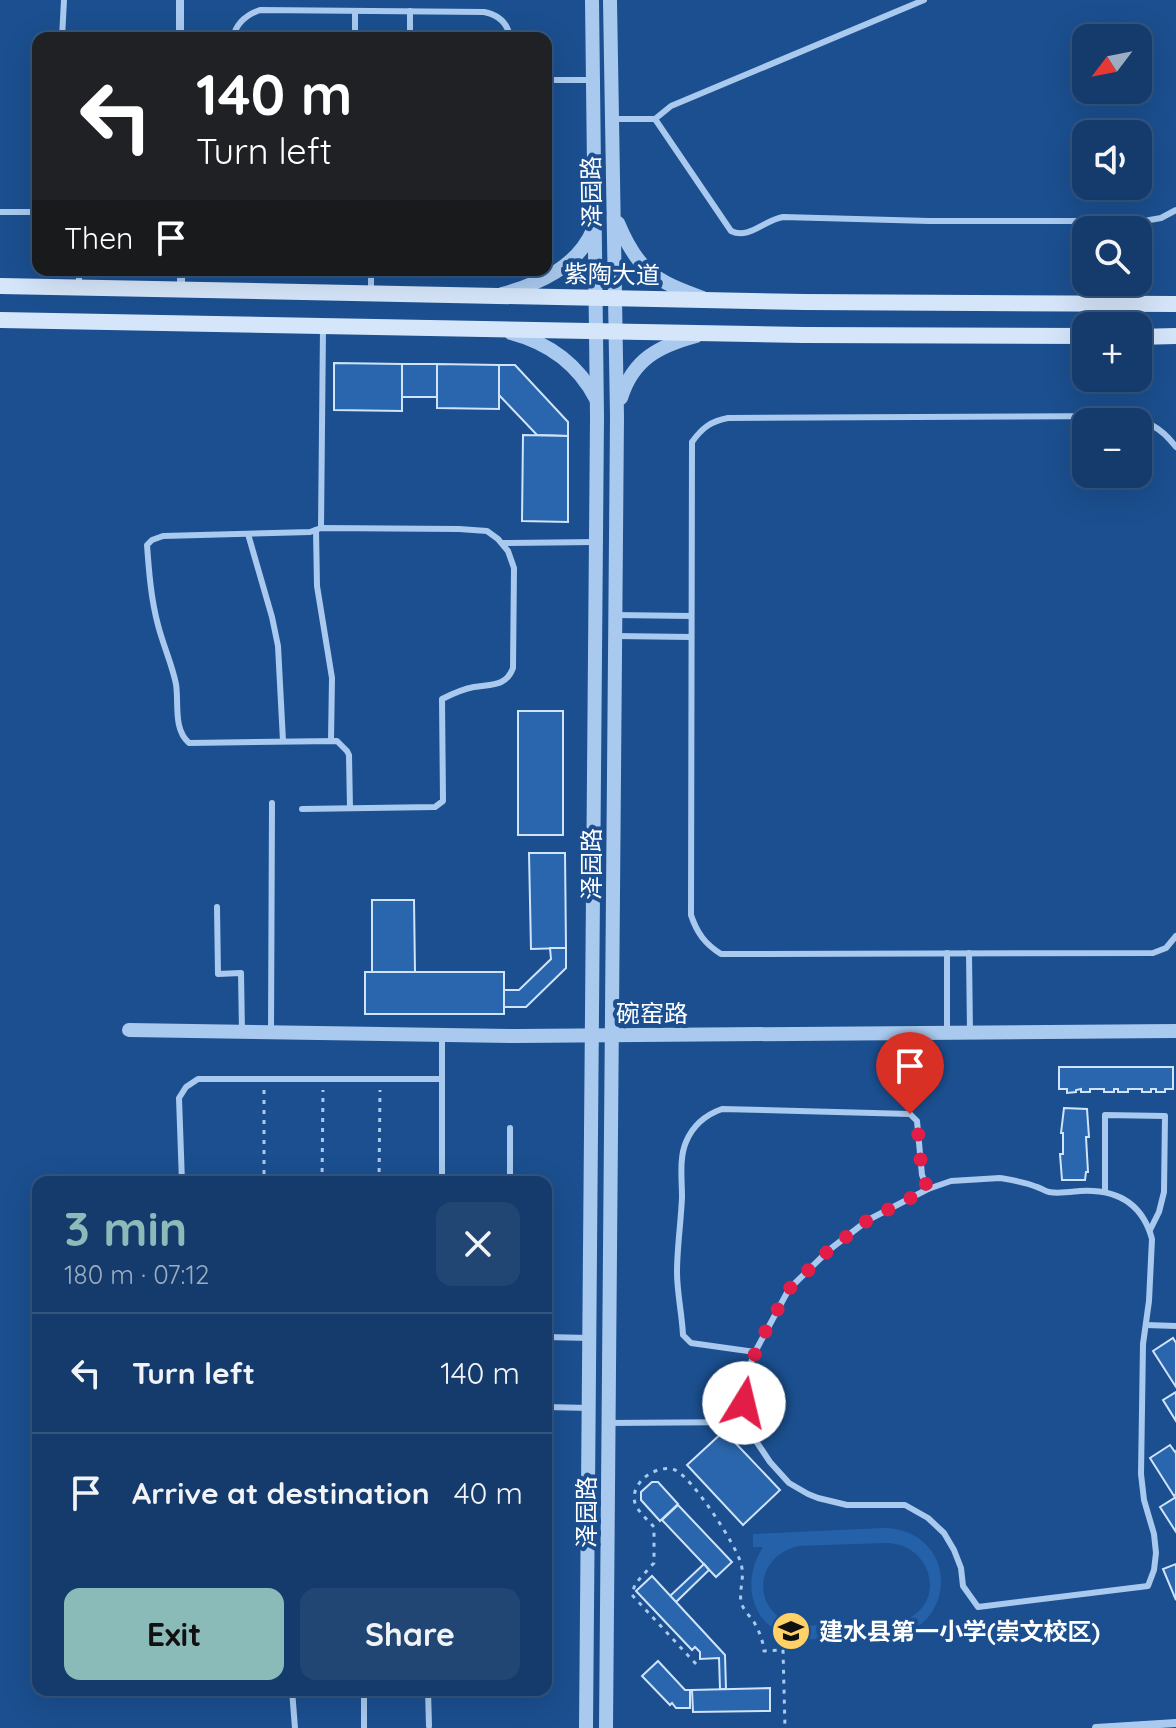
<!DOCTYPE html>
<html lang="en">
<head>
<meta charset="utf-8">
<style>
  :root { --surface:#143b6b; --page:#214673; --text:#f1f3f6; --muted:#9dadc1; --line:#33557e; --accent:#8bbbb9 }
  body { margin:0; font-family:Quicksand,"Noto Sans SC",sans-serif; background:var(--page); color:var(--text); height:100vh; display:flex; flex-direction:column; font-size:30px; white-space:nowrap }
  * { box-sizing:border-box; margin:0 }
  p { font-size:26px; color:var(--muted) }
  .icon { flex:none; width:44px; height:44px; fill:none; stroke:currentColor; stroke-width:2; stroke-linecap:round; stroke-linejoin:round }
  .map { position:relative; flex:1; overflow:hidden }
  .sheet { position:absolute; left:32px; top:1176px; width:520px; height:520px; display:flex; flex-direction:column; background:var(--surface); border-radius:16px; box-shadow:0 8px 32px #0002,0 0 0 2px var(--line) }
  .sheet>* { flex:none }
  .guide { position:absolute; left:32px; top:32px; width:520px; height:244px; border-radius:16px; box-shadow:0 8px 32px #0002,0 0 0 2px var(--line); background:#202124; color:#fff; overflow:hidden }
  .needle { width:52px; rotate:238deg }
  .controls { position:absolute; left:1072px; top:24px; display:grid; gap:16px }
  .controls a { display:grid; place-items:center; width:80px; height:80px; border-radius:16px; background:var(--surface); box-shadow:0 8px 32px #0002,0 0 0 2px var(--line); font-size:40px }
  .pin { position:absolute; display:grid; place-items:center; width:68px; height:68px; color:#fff; margin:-82px -34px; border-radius:50% 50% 50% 0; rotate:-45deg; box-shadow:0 0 8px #0007 }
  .pin .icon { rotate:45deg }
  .me { position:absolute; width:88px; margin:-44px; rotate:9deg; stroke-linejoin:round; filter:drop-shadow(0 0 6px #0008) }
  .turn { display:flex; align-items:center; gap:28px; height:168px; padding:0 32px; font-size:36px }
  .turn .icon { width:104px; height:104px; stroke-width:2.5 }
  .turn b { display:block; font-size:56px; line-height:68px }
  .then { display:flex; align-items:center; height:76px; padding:0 32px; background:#0003; gap:16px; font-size:30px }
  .round { display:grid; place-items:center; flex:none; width:84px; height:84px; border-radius:16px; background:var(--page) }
  .head { display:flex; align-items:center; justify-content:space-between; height:136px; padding:0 32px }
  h1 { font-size:48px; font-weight:700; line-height:60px; color:var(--accent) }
  .cta { display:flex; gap:16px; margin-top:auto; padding:16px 32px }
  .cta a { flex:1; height:92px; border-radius:16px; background:var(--accent); color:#111; font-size:32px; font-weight:700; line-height:92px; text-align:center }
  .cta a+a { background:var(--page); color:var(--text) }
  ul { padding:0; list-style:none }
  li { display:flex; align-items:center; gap:24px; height:120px; padding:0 32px; border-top:2px solid var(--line) }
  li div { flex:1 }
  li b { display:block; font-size:30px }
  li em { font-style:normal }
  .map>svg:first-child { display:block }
  .grass { fill:#2461a8; fill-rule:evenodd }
  .building { fill:#2a66ad; stroke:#cfe3fa; stroke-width:2 }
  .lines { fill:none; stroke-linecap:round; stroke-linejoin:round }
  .path { stroke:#a9c9ee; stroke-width:3; stroke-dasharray:4 6; stroke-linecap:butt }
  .service { stroke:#a9c9ee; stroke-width:6 }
  .minor { stroke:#a9c9ee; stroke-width:8 }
  .tertiary { stroke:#a9c9ee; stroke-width:14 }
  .secondary { stroke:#d6e6fa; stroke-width:16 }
  .route { stroke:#e11d48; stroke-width:14; stroke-dasharray:0 25.2 }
  .labels { text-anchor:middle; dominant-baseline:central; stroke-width:8; stroke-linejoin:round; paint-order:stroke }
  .street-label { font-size:24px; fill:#fff; stroke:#1b4f8f }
  .poi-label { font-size:24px; font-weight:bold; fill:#fff; stroke:#1b4f8f; text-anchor:start }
</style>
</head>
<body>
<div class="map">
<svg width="1176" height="1728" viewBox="0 0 1176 1728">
  <rect width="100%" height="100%" fill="#1b4f8f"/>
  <!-- grass -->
  <path class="grass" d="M 883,1528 C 906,1528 927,1538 937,1561 C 949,1591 933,1626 901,1634 C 886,1638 868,1636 852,1637 C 834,1638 814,1641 797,1638 C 751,1630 740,1582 763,1547 L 753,1547 L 753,1534 ZM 886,1543 C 930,1543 948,1600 907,1619 C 896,1624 882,1623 870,1623 C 847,1624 825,1625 802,1626 C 752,1619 750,1558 798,1546 Z"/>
  <!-- building -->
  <g class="building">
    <path d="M 334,363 L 402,364 L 402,411 L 334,410 Z"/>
    <rect x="402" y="364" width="35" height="33"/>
    <path d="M 437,364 L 499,365 L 499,409 L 437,408 Z"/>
    <path d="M 499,365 L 515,365 L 568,422 L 568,436 L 537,435 L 499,395 Z"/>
    <path d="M 523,435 L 568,436 L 568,522 L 522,521 Z"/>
    <rect x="518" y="711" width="45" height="124"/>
    <path d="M 529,853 L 565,853 L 566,948 L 531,949 Z"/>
    <path d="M 372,900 L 414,900 L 415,972 L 372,972 Z"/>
    <path d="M 550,948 L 566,948 L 566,968 L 526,1007 L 504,1007 L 504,990 L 519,990 L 551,959 Z"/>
    <rect x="365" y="972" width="139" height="42"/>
    <path d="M 1059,1067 L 1173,1067 L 1173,1089 L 1165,1089 L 1165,1092 L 1156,1092 L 1156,1089 L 1151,1089 L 1151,1092 L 1142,1092 L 1142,1089 L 1128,1089 L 1128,1092 L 1118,1092 L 1118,1089 L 1114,1089 L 1114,1092 L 1104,1092 L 1104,1089 L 1090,1089 L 1090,1092 L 1081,1092 L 1081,1089 L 1076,1090 L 1076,1092 L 1067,1093 L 1067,1089 L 1059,1089 Z"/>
    <path d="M 1064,1108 L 1087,1109 L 1089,1137 L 1086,1137 L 1088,1172 L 1086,1172 L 1085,1180 L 1062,1180 L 1060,1154 L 1063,1154 L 1063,1133 L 1061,1133 Z"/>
    <path d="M 1173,1338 L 1176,1343 L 1176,1387 L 1153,1351 Z"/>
    <path d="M 1176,1392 L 1176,1421 L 1163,1400 Z"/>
    <path d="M 724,1431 L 780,1490 L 743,1525 L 687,1465 Z"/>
    <path d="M 1170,1445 L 1175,1452 L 1176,1451 L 1176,1494 L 1174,1496 L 1150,1458 Z"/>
    <path d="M 652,1482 L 658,1482 L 678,1504 L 660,1521 L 641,1500 L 641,1492 Z"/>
    <path d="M 1176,1497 L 1176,1532 L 1160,1507 Z"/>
    <path d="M 678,1505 L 732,1562 L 716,1577 L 662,1520 Z"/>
    <path d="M 704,1564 L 709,1570 L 676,1602 L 670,1596 Z"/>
    <path d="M 1176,1564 L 1176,1600 L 1163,1569 Z"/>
    <path d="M 652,1576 L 725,1655 L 726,1689 L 720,1689 L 719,1658 L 700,1659 L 700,1652 L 695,1647 L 692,1650 L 636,1591 Z"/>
    <path d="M 658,1661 L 685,1690 L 690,1690 L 690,1708 L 676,1708 L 672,1703 L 670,1705 L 642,1676 Z"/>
    <path d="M 770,1688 L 770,1711 L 693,1712 L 692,1690 Z"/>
  </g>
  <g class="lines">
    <!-- path -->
    <g class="path">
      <path d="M 264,1090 L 264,1182"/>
      <path d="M 322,1182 L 323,1090"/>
      <path d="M 379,1182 L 380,1090"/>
      <path d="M 696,1664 L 632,1595 L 635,1584 L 654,1563 L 654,1527 C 647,1519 638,1512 635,1503 C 629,1483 657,1463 675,1470 C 692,1477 737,1546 741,1564 C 745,1577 739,1589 741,1601 C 742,1609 750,1616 754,1622 C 759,1631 763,1640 764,1651 L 783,1650 L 785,1728"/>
    </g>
    <!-- service -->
    <g class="service">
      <path d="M 62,38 L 64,0"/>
      <path d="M 233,38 C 236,23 246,15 260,10 L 484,12 C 499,15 508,23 510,38"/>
      <path d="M 355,38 L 355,11"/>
      <path d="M 410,38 L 410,11"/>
      <path d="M 546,80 L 590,80"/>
      <path d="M 612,119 L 655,119 L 731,231 C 749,240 764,220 783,217 L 929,221 L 1144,221 L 1161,218 L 1176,210"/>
      <path d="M 655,119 L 671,106 L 924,0"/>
      <path d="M 0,212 L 38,212"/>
      <path d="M 79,287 L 79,270"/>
      <path d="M 371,290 L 371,270"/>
      <path d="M 1176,447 C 1160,426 1147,421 1122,416 L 728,418 C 711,421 702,428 692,442 L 691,915 C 697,933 705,944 721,954 L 1153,953 L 1166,948 L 1176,936"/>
      <path d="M 321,528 L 323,328"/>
      <path d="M 316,530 L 317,586 L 332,678 L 331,740"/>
      <path d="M 248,534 L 272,617 L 278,646 L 283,741"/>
      <path d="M 503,543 L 596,542"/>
      <path d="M 615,615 L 691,616"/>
      <path d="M 615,636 L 691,637"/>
      <path d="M 302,809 L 435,807 L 443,801 L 442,699 C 452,694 462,689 474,687 C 491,684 506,687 513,668 L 514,568 L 508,551 L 498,539 L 487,531 L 459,529 L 321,528 L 310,532 L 163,536 L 152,540 L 147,545 C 149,572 151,599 158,625 C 163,645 172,664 176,684 C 179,704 173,729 189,743 L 337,741 L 347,751 L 349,755 L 350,808"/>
      <path d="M 217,907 L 218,974 L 241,973 L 242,1032"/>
      <path d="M 947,953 L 947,1033"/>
      <path d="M 969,953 L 970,1032"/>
      <path d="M 271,1032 L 272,803"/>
      <path d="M 1000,1178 C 1012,1180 1025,1182 1037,1187 C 1041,1188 1044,1191 1049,1192 C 1058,1194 1070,1192 1080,1191 C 1116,1189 1142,1202 1152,1239 L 1149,1301 L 1143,1344 L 1141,1474 L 1144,1500 L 1154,1534 L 1156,1553 L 1154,1570 L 1148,1586 L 978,1607 L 963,1586 L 961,1568 L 954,1550 L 944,1533 L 928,1518 L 905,1505 L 847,1505 L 818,1498 L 808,1494 L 789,1483 L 770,1462 L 756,1441 L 746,1417 L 743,1393 L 747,1372 L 755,1352 L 789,1289 L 829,1250 L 868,1220 L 928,1189 L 951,1181 Z"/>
      <path d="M 182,1182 L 179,1098 L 186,1087 L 198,1079 L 442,1079"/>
      <path d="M 442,1182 L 442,1035"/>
      <path d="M 510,1182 L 510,1128"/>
      <path d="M 1105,1192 L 1105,1115 L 1165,1116 L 1164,1192 L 1159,1212 L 1150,1230"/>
      <path d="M 1146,1325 L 1176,1326"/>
      <path d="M 546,1337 L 589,1338"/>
      <path d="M 755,1352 L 691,1343 L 683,1335 C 682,1314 677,1293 677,1272 C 677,1248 681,1222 682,1197 C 682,1180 679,1158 686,1142 C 693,1125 705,1115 722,1109 L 910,1114 L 917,1121 L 922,1175 L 928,1189"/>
      <path d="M 546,1407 L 589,1408"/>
      <path d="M 608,1423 L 748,1422"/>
      <path d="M 292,1690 L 295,1728"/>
      <path d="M 364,1690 L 364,1728"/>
      <path d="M 428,1690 L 429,1726"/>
    </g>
    <!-- minor -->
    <g class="minor">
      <path d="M 180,0 L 180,38"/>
      <path d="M 181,270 L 181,289"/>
      <path d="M 1096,1728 L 1176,1723"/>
    </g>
    <!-- tertiary -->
    <g class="tertiary">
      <path d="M 618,223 C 638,271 655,281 703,298"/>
      <path d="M 502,294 C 539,284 577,267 593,230"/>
      <path d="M 511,333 C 549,343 578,364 596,399"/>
      <path d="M 621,398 C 633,359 659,346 696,336"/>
      <path d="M 129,1030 L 516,1036 L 1176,1031"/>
      <path d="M 586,1728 L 597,417 L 592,0"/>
      <path d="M 606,1728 L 617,417 L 610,0"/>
    </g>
    <!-- secondary -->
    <g class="secondary">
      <path d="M 0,286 L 805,302 L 1176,304"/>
      <path d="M 0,320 L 804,335 L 1086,336"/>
      <path d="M 1138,337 L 1176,336"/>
    </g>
  </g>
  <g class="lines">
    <!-- route -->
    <path class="route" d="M 744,1403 L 747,1372 L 763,1336 L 789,1289 L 829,1250 L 868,1220 L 928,1189 L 922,1175 L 917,1121 L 910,1114"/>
  </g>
  <!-- icons -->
  <defs>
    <symbol id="school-disc" viewBox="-11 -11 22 22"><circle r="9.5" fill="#ffd166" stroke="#1b4f8f"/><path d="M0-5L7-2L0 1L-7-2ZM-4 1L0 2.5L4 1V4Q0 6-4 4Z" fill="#111"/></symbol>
  </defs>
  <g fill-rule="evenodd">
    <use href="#school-disc" x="769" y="1609" width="44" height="44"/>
  </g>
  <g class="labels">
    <!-- street labels -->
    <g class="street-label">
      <text transform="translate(591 192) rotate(-91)">泽园路</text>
      <text transform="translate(612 274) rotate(1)">紫陶大道</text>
      <text transform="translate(591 864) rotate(-90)">泽园路</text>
      <text x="652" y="1013">碗窑路</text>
      <text transform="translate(586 1512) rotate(-90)">泽园路</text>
    </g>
    <!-- poi labels -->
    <g class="poi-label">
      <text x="819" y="1631">建水县第一小学(崇文校区)</text>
    </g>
  </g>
</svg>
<div class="controls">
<a><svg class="needle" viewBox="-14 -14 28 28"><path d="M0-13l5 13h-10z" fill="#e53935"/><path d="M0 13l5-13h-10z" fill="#9dadc1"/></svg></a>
<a><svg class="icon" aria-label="sound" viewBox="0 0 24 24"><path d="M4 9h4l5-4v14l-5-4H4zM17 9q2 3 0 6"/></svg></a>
<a><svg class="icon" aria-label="search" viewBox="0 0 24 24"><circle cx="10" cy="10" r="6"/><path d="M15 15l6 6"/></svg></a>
<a>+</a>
<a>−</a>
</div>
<div class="pin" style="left:910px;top:1114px;background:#d93025"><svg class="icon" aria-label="arrive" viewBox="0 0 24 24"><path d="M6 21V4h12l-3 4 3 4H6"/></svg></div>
<svg class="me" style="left:744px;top:1403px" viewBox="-20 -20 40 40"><circle r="19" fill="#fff"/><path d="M0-13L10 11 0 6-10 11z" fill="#e11d48"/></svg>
<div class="guide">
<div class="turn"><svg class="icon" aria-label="left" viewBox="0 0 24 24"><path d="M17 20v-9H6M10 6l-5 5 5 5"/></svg><div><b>140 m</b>Turn left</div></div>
<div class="then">Then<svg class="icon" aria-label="arrive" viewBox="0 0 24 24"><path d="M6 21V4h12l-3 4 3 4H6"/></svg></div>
</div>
<section class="sheet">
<div class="head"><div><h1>3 min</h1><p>180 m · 07:12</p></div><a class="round"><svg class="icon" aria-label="close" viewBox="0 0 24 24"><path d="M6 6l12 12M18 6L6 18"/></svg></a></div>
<ul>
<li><svg class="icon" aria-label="left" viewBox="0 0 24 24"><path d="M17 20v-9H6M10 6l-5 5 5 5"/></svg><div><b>Turn left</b></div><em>140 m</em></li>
<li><svg class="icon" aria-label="arrive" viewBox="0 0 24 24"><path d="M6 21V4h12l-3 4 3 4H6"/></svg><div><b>Arrive at destination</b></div><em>40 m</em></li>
</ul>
<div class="cta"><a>Exit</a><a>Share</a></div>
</section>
</div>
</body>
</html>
